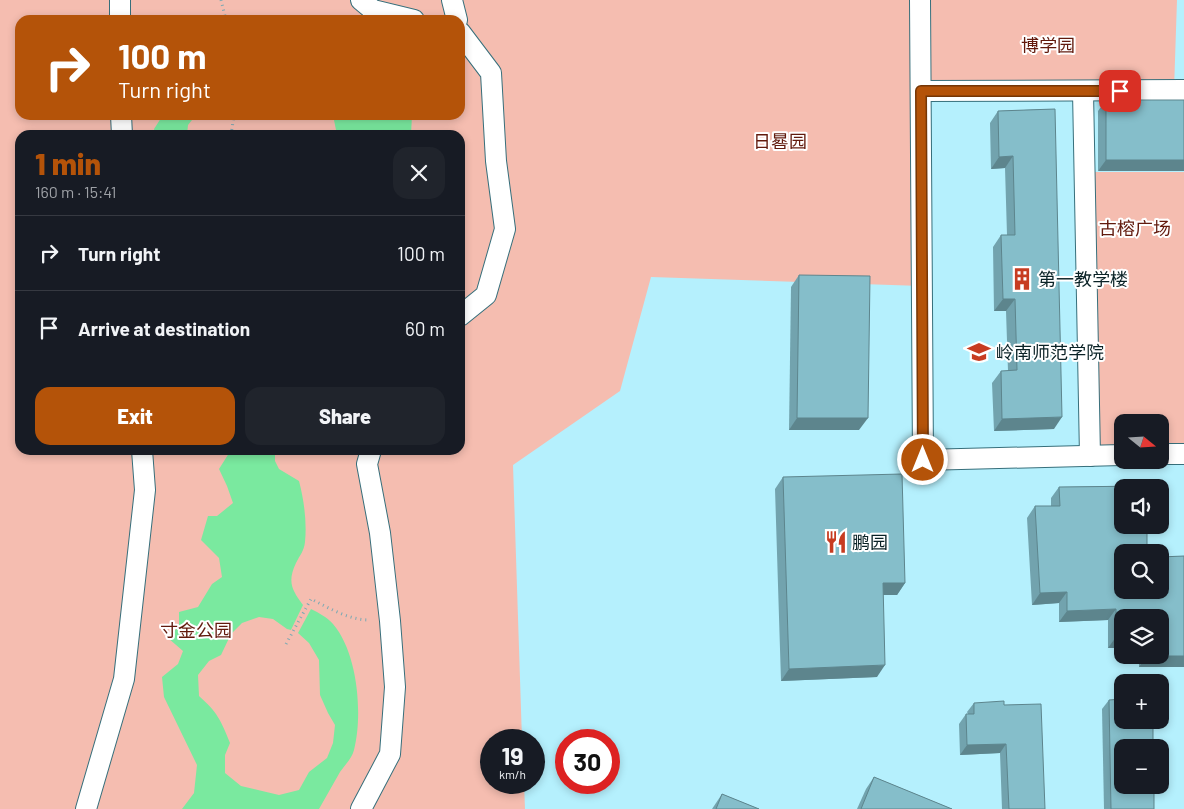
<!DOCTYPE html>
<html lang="en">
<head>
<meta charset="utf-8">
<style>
  :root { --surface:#171b24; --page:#20242c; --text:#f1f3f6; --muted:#9ea1a6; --line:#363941; --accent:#b45309 }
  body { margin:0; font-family:Barlow,"Noto Sans SC",sans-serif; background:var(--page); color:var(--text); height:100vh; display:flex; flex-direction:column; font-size:19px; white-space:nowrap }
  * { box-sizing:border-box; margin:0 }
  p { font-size:16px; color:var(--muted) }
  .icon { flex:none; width:28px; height:28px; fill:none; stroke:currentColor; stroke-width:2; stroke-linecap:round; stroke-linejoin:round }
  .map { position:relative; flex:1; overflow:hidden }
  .drawer { position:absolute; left:15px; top:130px; width:450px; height:325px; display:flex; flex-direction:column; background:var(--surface); border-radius:15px; box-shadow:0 2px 8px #0003 }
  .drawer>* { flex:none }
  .banner { position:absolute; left:15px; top:15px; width:450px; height:105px; border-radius:15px; box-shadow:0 2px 8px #0003; background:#b45309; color:#fff; overflow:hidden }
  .needle { width:32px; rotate:108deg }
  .buttons { position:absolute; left:1114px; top:414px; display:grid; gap:10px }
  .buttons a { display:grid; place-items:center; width:55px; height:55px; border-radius:10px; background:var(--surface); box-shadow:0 2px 8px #0003; font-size:25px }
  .speed { position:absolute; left:480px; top:729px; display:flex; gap:10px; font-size:25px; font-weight:700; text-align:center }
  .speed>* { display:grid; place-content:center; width:65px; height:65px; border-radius:50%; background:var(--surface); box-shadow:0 2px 8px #0003; line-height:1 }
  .speed small { font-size:12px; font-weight:400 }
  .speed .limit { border:8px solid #d22; background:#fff; color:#111 }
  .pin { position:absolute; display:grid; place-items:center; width:42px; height:42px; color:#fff; margin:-21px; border-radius:10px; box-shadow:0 2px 8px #0006 }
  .me { position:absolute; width:55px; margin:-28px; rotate:0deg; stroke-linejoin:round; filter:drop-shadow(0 0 4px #0008) }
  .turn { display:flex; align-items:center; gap:18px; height:105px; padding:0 20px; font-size:22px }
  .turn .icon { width:65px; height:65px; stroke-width:2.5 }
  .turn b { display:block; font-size:35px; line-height:42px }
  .round { display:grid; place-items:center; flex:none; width:52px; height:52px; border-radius:15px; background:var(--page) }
  .head { display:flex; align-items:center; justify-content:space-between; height:85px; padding:0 20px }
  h1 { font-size:30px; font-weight:800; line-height:38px; color:var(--accent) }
  .action { display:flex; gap:10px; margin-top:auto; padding:10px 20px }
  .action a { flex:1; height:58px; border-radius:15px; background:var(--accent); color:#fff; font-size:20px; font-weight:800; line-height:58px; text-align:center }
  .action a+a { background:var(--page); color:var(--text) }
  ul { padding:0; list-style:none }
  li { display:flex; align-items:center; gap:15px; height:75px; padding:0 20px; border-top:1px solid var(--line) }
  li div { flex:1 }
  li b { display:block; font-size:19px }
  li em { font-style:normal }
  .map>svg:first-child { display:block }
  .green { fill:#f5bdb0; fill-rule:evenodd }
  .water { fill:#7ae99f }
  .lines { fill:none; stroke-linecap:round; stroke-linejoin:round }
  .street-casing { stroke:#376f7b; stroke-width:22 }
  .path { stroke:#7aa9b3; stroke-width:3; stroke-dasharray:1 4; stroke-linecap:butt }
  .street { stroke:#fff; stroke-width:20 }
  .wall { fill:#72a3ae }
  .shaded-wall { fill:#5d858d }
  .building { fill:#85beca; stroke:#5d858d }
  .route-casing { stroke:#753606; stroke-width:12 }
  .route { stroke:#b45309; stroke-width:9 }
  .labels { text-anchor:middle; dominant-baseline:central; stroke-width:4; stroke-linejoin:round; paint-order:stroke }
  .park-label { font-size:18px; fill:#621a0d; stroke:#fff }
  .poi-label { font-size:18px; fill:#0a2226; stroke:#fff; text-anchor:start }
</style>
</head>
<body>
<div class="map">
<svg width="1184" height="809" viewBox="0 0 1184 809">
  <rect width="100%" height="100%" fill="#b5f0fd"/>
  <!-- green -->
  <g class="green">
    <path d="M 0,0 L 1177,0 L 1174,90 L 921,91 L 922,286 L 651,277 L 620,391 L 513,465 L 522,740 L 491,740 L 491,782 L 524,783 L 525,809 L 0,809 ZM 20,20 L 460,20 L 460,115 L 20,115 ZM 20,135 L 460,135 L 460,450 L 20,450 Z"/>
    <path d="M 1084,172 L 1184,172 L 1184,454 L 1160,454 L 1160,422 L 1122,422 L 1122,455 L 1090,456 Z"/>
  </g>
  <!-- water -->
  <g class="water">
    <path d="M 163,115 L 196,115 L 188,125 L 187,135 L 155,135 L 154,129 Z"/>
    <path d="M 333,115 L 412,115 L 411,135 L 337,135 Z"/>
    <path d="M 231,450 L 275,450 L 275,461 L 279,469 L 299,481 C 304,500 307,522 305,542 C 304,551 300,555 296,563 C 287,582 292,590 303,605 L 291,630 L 287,629 L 273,619 L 259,617 L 242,623 L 231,634 L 221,655 L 209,661 L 198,675 L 199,696 C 217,712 221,720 230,743 L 225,755 L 225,773 L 241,786 L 258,790 L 279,795 L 299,790 L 309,772 L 327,758 L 333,743 L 335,725 L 328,713 L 320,695 L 319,660 L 309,643 L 298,633 L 311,609 C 319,613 327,617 333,624 C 358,653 363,715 354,750 C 352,758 345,765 340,772 C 333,784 326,797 319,809 L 182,809 L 194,793 L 197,765 L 164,697 L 162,677 L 178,664 L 183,651 L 168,638 L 179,626 L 179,612 L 198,607 L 212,584 L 222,577 L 219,558 L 201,540 L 208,516 L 217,516 L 233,503 L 227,486 L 219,469 Z"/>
  </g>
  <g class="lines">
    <defs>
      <g id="street">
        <path d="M 361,0 L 373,10 L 414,20"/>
        <path d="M 452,0 L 457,20"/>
        <path d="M 920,0 L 923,460 L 1122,455"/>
        <path d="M 120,20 L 120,0"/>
        <path d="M 460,32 L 491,73 L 496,161 L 505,229 L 486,295 L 460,316"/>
        <path d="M 921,91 L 1184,90"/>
        <path d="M 1083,91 L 1090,456"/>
        <path d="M 121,115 L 122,135"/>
        <path d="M 1160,454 L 1184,454"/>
        <path d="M 86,809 L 124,679 L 145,490 L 142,450"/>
        <path d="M 361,809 L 390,754 L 395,687 L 390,621 L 380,533 L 367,464 L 371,450"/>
      </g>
    </defs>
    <!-- street casing -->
    <use href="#street" class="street-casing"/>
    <!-- path -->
    <g class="path">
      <path d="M 221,0 L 226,20"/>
      <path d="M 231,135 L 234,115"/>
      <path d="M 286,644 L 311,599 C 329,608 349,620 369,620"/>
    </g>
    <!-- street -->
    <use href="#street" class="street"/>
  </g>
  <!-- wall -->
  <g class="wall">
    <path d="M 1106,100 L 1184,100 L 1098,171 L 1098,111 Z"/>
    <path d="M 1055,109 L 1054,429 L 994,431 L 992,383 L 1001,371 L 1008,371 L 1006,311 L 994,311 L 993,247 L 1001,235 L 1007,235 L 1005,168 L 991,169 L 990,123 L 998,111 Z"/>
    <path d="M 799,275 L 859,430 L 789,430 L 791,287 Z"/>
    <path d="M 783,477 L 905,583 L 897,595 L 883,595 L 877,677 L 781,681 L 775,489 Z"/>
    <path d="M 1146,486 L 1146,488 L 1122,488 L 1122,525 L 1147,525 L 1147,552 L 1122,552 L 1122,590 L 1160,590 L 1160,557 L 1184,556 L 1184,667 L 1139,667 L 1139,655 L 1160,655 L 1160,618 L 1122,618 L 1122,648 L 1108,648 L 1108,620 L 1059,622 L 1059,603 L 1032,605 L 1027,518 L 1035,506 L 1051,506 L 1051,498 L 1059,487 Z"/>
    <path d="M 1109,700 L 1154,809 L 1104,809 L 1102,709 Z"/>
    <path d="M 974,703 L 1004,705 L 1045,809 L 1002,809 L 1000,753 L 960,755 L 959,724 L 966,714 L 968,714 L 967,712 Z"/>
    <path d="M 874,777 L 952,809 L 857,809 L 866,789 Z"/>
    <path d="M 722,794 L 759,809 L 712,809 Z"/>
  </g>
  <!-- shaded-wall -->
  <g class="shaded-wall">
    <path d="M 1013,156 L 1005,168 L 991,169 L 999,157 Z"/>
    <path d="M 1106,160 L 1184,160 L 1184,171 L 1098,171 Z"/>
    <path d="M 1003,299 L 1015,299 L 1006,311 L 994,311 Z"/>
    <path d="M 1062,417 L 1054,429 L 994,431 L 1002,419 Z"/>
    <path d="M 797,418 L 868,418 L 859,430 L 789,430 Z"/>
    <path d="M 883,583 L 905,583 L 897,595 L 875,595 Z"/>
    <path d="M 1067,592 L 1059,603 L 1032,605 L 1040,593 Z"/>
    <path d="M 1116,609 L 1108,620 L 1059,622 L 1067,611 Z"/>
    <path d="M 1122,636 L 1122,648 L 1108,648 L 1116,637 Z"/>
    <path d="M 1147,656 L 1184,656 L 1184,667 L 1139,667 Z"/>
    <path d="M 885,665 L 877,677 L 781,681 L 789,669 Z"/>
    <path d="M 1006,744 L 1000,753 L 960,755 L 967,745 Z"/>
  </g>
  <!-- building -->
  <g class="building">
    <rect x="1106" y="100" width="78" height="60"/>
    <path d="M 1055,109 L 1062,417 L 1002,419 L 1001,371 L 1017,370 L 1015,299 L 1003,299 L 1001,235 L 1015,235 L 1013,156 L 999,157 L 998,111 Z"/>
    <path d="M 799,275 L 870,276 L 868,418 L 797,418 Z"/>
    <path d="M 902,474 L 905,583 L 883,583 L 885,665 L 789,669 L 783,477 Z"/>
    <path d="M 1146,486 L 1146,488 L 1122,488 L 1122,525 L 1147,525 L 1147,552 L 1122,552 L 1122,590 L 1160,590 L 1160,557 L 1184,556 L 1184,656 L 1147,656 L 1147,655 L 1160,655 L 1160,618 L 1122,618 L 1122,636 L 1116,637 L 1116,609 L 1067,611 L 1067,592 L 1040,593 L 1035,506 L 1060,506 L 1059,487 Z"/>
    <path d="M 1122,699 L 1122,720 L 1153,720 L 1153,748 L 1122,748 L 1122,785 L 1154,785 L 1154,809 L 1111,809 L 1109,700 Z"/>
    <path d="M 1004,701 L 1004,705 L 1041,704 L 1045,809 L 1009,809 L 1006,744 L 967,745 L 966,714 L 974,714 L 974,703 Z"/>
    <path d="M 874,777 L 952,809 L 861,809 Z"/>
    <path d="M 722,794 L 759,809 L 716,809 Z"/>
  </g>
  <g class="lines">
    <defs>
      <path id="route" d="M 923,460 L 921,91 L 1120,91"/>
    </defs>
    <!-- route casing -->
    <use href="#route" class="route-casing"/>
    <!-- route -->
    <use href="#route" class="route"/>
  </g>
  <!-- icons -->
  <defs>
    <symbol id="building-bare" viewBox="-9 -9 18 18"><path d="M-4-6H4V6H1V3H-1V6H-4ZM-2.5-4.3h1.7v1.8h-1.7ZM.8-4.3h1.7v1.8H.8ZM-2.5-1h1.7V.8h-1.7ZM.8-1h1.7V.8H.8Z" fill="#c73c21" stroke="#fff" stroke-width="2.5" paint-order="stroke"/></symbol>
    <symbol id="university-bare" viewBox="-9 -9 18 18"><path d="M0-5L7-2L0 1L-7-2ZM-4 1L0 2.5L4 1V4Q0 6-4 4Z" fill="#c73c21" stroke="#fff" stroke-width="2.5" paint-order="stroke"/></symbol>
    <symbol id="restaurant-bare" viewBox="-9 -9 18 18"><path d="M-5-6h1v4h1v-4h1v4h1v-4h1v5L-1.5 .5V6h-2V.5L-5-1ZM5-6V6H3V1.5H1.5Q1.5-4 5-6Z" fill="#c73c21" stroke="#fff" stroke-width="2.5" paint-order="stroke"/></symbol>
  </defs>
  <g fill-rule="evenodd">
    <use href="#building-bare" x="1006" y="263" width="32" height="32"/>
    <use href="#university-bare" x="963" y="336" width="32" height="32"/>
    <use href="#restaurant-bare" x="820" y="526" width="32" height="32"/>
  </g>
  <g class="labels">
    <!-- park labels -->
    <g class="park-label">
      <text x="1048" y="45">博学园</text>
      <text x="780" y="141">日晷园</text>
      <text x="1135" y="228">古榕广场</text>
      <text x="196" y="630">寸金公园</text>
    </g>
    <!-- poi labels -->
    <g class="poi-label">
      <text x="1038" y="279">第一教学楼</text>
      <text x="996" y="352">岭南师范学院</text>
      <text x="852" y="542">鹏园</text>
    </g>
  </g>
</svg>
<div class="buttons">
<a><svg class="needle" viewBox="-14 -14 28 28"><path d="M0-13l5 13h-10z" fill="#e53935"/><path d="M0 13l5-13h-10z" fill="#9ea1a6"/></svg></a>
<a><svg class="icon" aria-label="sound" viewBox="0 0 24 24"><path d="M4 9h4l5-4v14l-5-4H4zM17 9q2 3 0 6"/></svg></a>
<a><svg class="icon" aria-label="search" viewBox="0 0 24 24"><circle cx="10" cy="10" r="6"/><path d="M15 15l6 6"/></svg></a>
<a><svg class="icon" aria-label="layers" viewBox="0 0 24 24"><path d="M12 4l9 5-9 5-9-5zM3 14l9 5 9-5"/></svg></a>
<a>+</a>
<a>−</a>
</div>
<div class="speed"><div>19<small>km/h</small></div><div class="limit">30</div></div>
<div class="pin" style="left:1120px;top:91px;background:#d93025"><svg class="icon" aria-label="arrive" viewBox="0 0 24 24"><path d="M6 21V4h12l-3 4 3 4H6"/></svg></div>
<svg class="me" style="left:923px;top:460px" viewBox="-20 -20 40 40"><circle r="17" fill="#b45309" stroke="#fff" stroke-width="3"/><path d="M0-11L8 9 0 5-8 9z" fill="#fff"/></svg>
<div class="banner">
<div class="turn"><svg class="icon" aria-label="right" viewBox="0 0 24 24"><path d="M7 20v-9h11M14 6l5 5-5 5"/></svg><div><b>100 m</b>Turn right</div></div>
</div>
<section class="drawer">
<div class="head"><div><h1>1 min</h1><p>160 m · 15:41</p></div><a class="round"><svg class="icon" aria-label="close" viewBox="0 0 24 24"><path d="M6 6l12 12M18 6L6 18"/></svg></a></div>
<ul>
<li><svg class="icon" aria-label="right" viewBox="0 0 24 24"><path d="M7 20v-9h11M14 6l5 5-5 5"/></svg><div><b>Turn right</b></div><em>100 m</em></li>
<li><svg class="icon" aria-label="arrive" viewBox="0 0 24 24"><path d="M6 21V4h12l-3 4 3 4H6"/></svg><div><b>Arrive at destination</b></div><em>60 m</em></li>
</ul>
<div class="action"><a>Exit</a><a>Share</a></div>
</section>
</div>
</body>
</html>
